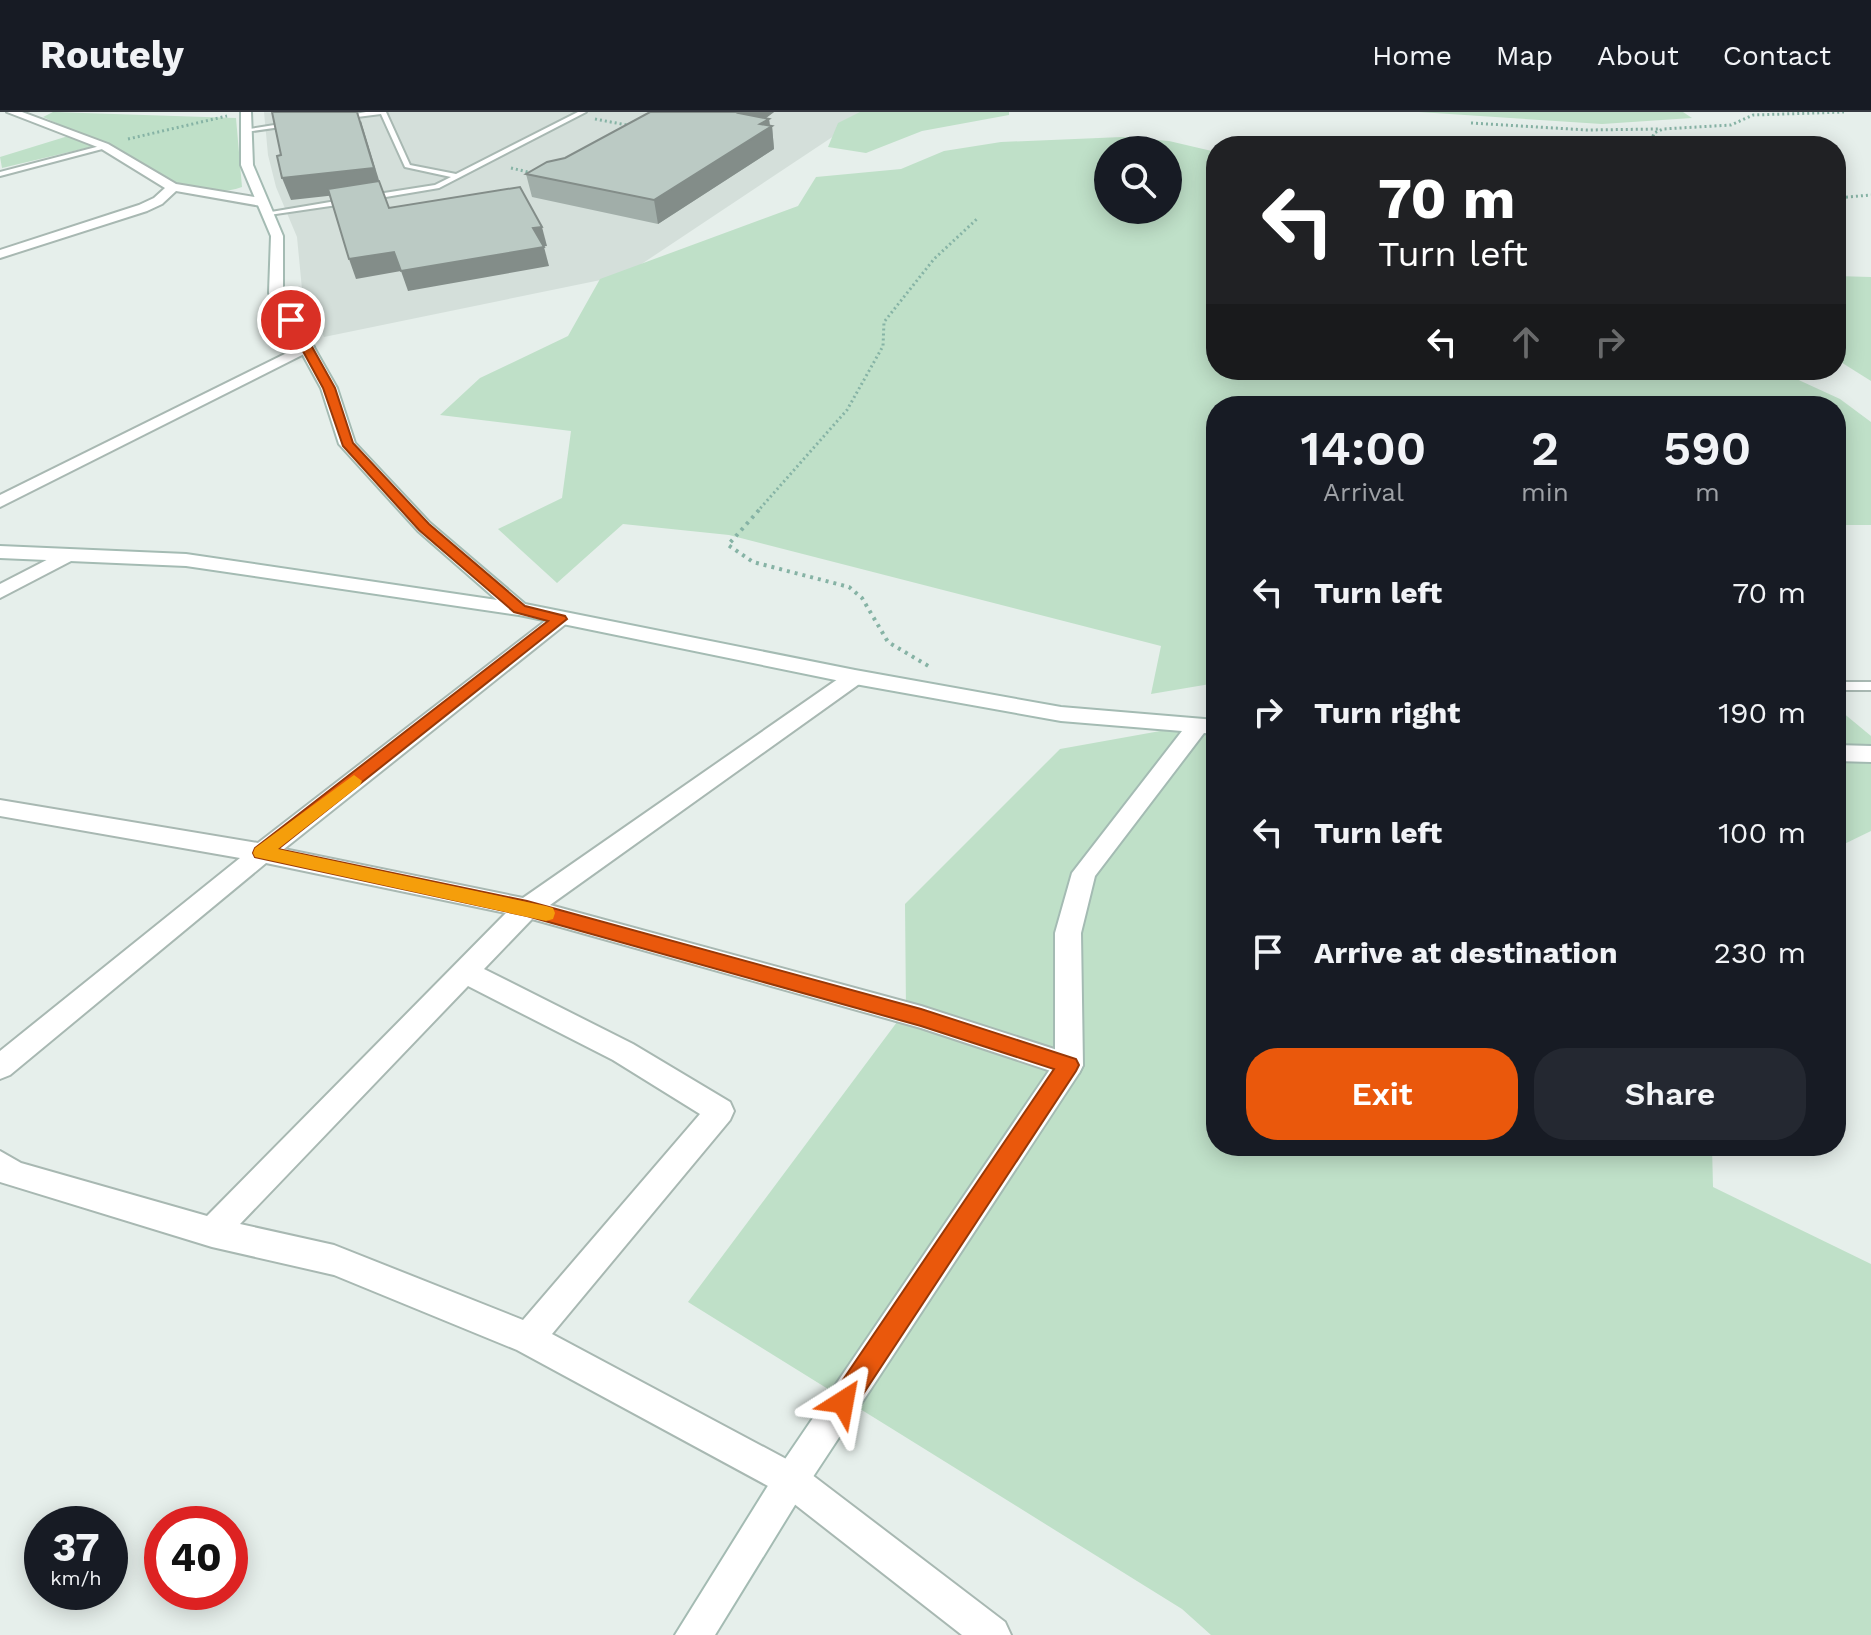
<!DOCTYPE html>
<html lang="en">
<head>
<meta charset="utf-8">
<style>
  :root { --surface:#171b24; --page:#242831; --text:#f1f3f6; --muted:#9ea1a6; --line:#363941; --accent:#ea580c }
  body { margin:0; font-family:"Work Sans",sans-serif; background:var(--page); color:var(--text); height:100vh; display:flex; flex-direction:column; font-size:30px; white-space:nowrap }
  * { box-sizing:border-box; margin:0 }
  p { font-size:26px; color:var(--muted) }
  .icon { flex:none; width:44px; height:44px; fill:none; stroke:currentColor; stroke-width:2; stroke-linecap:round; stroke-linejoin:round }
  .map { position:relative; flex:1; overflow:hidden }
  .sheet { position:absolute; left:1206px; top:284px; width:640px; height:760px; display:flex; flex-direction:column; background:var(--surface); border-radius:32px; box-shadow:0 4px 20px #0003 }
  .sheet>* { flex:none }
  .banner { position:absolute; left:1206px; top:24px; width:640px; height:244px; border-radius:32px; box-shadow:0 4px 20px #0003; background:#202124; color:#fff; overflow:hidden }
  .controls { position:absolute; left:1094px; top:24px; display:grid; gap:16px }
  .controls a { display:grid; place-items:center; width:88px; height:88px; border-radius:50%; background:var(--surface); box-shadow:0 4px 20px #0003; font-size:40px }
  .speed { position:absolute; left:24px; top:1394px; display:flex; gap:16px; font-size:40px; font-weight:700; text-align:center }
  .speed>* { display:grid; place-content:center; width:104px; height:104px; border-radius:50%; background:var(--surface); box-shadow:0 4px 20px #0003; line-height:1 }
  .speed small { font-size:20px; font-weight:400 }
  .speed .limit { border:12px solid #d22; background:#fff; color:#111 }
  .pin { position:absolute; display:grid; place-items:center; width:68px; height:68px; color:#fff; margin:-34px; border:4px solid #fff; border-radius:50%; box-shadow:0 2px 8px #0007 }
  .me { position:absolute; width:88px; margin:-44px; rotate:34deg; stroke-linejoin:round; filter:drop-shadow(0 0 6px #0008) }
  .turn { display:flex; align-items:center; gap:28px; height:168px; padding:0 40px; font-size:36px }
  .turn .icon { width:104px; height:104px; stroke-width:2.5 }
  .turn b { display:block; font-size:56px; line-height:68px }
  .lanes { display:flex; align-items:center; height:76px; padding:0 40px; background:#0003; justify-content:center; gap:40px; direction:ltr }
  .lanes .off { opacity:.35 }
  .eta { display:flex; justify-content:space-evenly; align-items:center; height:136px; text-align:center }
  .eta b { font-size:48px; font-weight:600; line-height:56px }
  .button { display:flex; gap:16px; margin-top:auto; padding:16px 40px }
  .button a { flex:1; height:92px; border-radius:32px; background:var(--accent); color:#fff; font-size:32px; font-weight:600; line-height:92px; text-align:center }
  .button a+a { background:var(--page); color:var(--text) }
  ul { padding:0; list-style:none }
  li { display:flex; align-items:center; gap:24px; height:120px; padding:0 40px }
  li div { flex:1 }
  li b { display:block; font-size:30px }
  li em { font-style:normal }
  header { display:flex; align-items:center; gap:48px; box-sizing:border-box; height:112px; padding:0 40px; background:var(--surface); border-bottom:2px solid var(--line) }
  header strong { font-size:38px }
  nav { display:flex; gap:44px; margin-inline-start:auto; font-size:28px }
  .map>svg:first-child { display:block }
  .built { fill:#d4dfda }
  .green { fill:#bfe0c8; fill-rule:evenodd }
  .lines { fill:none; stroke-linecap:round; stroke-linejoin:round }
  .lane-casing { stroke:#a8b8b2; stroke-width:4 }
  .street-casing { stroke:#a8b8b2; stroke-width:4 }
  .secondary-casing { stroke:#a4bbb3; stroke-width:4 }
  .path-far1 { stroke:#86b3a5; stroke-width:3; stroke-dasharray:2 3; stroke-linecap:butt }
  .path { stroke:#86b3a5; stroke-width:4; stroke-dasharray:3 5; stroke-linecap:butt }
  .lane { fill:#fff; fill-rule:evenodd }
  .street { fill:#fff; fill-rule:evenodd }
  .secondary { fill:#fff; fill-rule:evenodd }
  .wall { fill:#a1aea9 }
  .shaded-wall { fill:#838d89 }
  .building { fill:#bbcac4; stroke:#838d89; stroke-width:2 }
  .route { fill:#ea580c; stroke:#983908; stroke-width:2 }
  .slow { fill:#f59e0b }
</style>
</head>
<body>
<header>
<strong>Routely</strong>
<nav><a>Home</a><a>Map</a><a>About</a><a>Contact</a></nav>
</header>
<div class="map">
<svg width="1871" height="1523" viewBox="0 0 1871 1523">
  <rect width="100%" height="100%" fill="#e6efeb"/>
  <!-- built -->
  <path class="built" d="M 264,0 L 870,0 L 625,163 L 324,225 L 302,177 L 297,125 L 276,75 L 268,43 Z"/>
  <!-- green -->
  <g class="green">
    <path d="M 53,0 L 236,6 L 242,75 C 195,92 142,55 103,32 L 2,56 L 0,45 L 78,21 L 43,5 Z"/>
    <path d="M 860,0 L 1009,0 L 1009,3 L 922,19 L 866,41 L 828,35 L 838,11 Z"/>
    <path d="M 1419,0 L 1683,0 L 1692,6 L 1602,12 Z"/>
    <path d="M 1122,25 L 1169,29 L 1216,40 L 1216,258 L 1777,258 L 1840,287 L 1871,310 L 1871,413 L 1836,413 L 1836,294 L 1216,294 L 1216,571 L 1151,582 L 1161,534 L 729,423 L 623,412 L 557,471 L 498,417 L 562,386 L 571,319 L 440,303 L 480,266 L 568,224 L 600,167 L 798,94 L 816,65 L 901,57 L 944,39 L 1001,30 ZM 1168,38 L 1168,98 L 1108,98 L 1108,38 Z"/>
    <path d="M 1836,164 L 1871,165 L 1871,269 L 1836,247 Z"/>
    <path d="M 1836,595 L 1871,624 L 1871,719 L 1836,736 Z"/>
    <path d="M 1216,609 L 1216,1034 L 1712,1034 L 1713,1075 L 1871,1152 L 1871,1523 L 1211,1523 L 1182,1497 L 688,1190 L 906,898 L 905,792 L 1060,637 Z"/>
  </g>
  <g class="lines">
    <defs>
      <g id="lane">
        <path d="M 366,0 L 386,0 L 410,53 L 456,62 L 578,0 L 586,0 L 439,76 L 368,88 L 365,84 L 435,73 L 451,65 L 405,55 L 381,2 L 341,7 L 338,5 Z"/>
        <path d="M 293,10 L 295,13 L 246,20 L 243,18 Z"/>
        <path d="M 104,33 L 106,36 L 0,64 L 0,60 Z"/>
        <path d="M 348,87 L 351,91 L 269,103 L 265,101 Z"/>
        <rect x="1836" y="570" width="35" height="8"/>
      </g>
      <g id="street">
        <path d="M 7,0 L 22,0 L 108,32 L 176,72 L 261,86 L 267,90 L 261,94 L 176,79 L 162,92 L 147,99 L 0,146 L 0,138 L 139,93 L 154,86 L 165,76 L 100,36 Z"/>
        <path d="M 307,231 L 314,235 L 312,238 L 0,395 L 0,383 Z"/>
        <path d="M 66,438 L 73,440 L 75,444 L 73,448 L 0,486 L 0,472 Z"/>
        <path d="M 560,501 L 567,503 L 570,507 L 567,511 L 284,737 L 523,786 L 848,560 L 862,560 L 865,565 L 862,570 L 550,793 L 921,894 L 1079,945 L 1083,953 L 1079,961 L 1069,965 L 921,916 L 532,807 L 484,857 L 633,932 L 730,990 L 734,999 L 730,1008 L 552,1222 L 803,1356 L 1005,1510 L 1011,1523 L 962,1523 L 779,1380 L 517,1238 L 334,1163 L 212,1135 L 0,1070 L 0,1039 L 21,1051 L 207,1104 L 506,801 L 266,751 L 10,963 L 0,967 L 0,939 L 240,746 L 0,704 L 0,688 L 258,731 L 553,503 ZM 468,874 L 613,948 L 700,1002 L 523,1208 L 334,1133 L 240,1112 Z"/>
      </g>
      <g id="secondary">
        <path d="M 241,0 L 251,0 L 253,53 L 283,124 L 283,181 L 337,276 L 355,331 L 430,411 L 525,492 L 855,558 L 1061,595 L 1216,608 L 1216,622 L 1204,621 L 1095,764 L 1081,821 L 1083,953 L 1079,961 L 803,1380 L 715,1523 L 675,1523 L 779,1356 L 1055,950 L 1055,821 L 1072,761 L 1182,619 L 1061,609 L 855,572 L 519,503 L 186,454 L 0,446 L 0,434 L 186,442 L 497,488 L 418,419 L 339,332 L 321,276 L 269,181 L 271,124 L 241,53 Z"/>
        <path d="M 1836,633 L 1871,634 L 1871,650 L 1836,649 Z"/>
      </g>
    </defs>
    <!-- lane casing -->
    <use href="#lane" class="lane-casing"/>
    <!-- street casing -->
    <use href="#street" class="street-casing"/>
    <!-- secondary casing -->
    <use href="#secondary" class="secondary-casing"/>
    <!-- path-far1 -->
    <g class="path-far1">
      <path d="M 595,7 L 632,14"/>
      <path d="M 1471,11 L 1587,18 L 1658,17"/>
      <path d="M 128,27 L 227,4"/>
      <path d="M 1650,34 L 1654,21 L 1663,17 L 1731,13 L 1753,3 L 1844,0"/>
      <path d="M 511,56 L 532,61"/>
      <path d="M 1836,86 L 1871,83"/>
      <path d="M 757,400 L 847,298 L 883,234 L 884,210 L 934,147 L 978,106"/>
    </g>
    <!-- path -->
    <path class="path" d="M 759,398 L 728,433 L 753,450 L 849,475 L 862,486 L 888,530 L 930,555"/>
    <!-- lane -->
    <use href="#lane" class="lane"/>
    <!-- street -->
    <use href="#street" class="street"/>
    <!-- secondary -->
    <use href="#secondary" class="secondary"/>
  </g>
  <!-- wall -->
  <path class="wall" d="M 650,0 L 774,0 L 766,6 L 769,7 L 770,14 L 772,14 L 774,37 L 658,112 L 532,85 L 526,62 L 565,46 Z"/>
  <!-- shaded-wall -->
  <g class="shaded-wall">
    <path d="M 741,0 L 774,0 L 742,24 L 739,1 Z"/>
    <path d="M 769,7 L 770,15 L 772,14 L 774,37 L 658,112 L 654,88 Z"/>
    <path d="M 361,9 L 382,78 L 291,88 L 282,66 Z"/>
    <path d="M 542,115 L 547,134 L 538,135 L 533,116 Z"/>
    <path d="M 544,135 L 549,154 L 408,179 L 401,159 Z"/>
    <path d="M 394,140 L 401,159 L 356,167 L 349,147 Z"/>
  </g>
  <!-- building -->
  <g class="building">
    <path d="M 272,0 L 357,0 L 374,56 L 282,66 L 277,44 L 281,43 Z"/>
    <path d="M 650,0 L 741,0 L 739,1 L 769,7 L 760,12 L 772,14 L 654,88 L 526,62 L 547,50 L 565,46 Z"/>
    <path d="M 379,69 L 389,96 L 520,75 L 542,115 L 533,116 L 544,135 L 401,159 L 394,140 L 349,147 L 328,77 Z"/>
  </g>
  <!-- route -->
  <path class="route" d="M 287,206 L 297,208 L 335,276 L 353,331 L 429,412 L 525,494 L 565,504 L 567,507 L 278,737 L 527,789 L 921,897 L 1076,947 L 1079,953 L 1076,959 L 852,1299 L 843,1303 L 834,1299 L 830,1290 L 834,1281 L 1054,957 L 921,914 L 527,804 L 255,745 L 253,741 L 255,736 L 548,509 L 514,500 L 419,418 L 343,334 L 323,276 L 286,208 Z"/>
  <!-- slow -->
  <path class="slow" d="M 354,663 L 362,669 L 360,673 L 278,737 L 546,794 L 553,796 L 555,801 L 553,807 L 546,809 L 255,745 L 253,741 L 255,736 Z"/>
</svg>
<div class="controls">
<a><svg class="icon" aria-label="search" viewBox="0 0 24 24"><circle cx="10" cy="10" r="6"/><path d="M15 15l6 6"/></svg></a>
</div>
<div class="speed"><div>37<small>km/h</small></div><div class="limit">40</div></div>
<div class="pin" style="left:291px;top:208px;background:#d93025"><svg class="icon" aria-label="arrive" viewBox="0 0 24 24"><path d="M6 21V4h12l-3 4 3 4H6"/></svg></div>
<svg class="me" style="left:843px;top:1290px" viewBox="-20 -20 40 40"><path d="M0-17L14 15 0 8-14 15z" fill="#ea580c" stroke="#fff" stroke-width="4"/></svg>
<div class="banner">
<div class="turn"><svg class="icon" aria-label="left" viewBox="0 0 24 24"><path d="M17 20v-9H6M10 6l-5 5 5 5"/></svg><div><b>70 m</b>Turn left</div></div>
<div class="lanes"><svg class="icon" aria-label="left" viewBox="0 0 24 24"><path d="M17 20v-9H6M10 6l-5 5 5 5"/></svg><svg class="icon off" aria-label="ahead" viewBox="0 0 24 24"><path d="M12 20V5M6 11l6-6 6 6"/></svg><svg class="icon off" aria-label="right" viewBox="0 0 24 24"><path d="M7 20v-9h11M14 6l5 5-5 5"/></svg></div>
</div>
<section class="sheet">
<div class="eta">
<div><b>14:00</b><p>Arrival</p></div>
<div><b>2</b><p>min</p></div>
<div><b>590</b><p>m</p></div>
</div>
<ul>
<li><svg class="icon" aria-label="left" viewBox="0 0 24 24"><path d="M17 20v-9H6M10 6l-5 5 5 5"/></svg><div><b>Turn left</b></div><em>70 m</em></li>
<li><svg class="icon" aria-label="right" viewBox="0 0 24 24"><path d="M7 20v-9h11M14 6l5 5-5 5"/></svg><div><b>Turn right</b></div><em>190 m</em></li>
<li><svg class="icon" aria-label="left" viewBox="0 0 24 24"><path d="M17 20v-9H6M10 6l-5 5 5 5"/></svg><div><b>Turn left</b></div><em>100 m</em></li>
<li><svg class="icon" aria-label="arrive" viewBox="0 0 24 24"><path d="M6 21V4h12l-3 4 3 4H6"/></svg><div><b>Arrive at destination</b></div><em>230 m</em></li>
</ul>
<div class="button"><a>Exit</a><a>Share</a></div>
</section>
</div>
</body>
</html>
